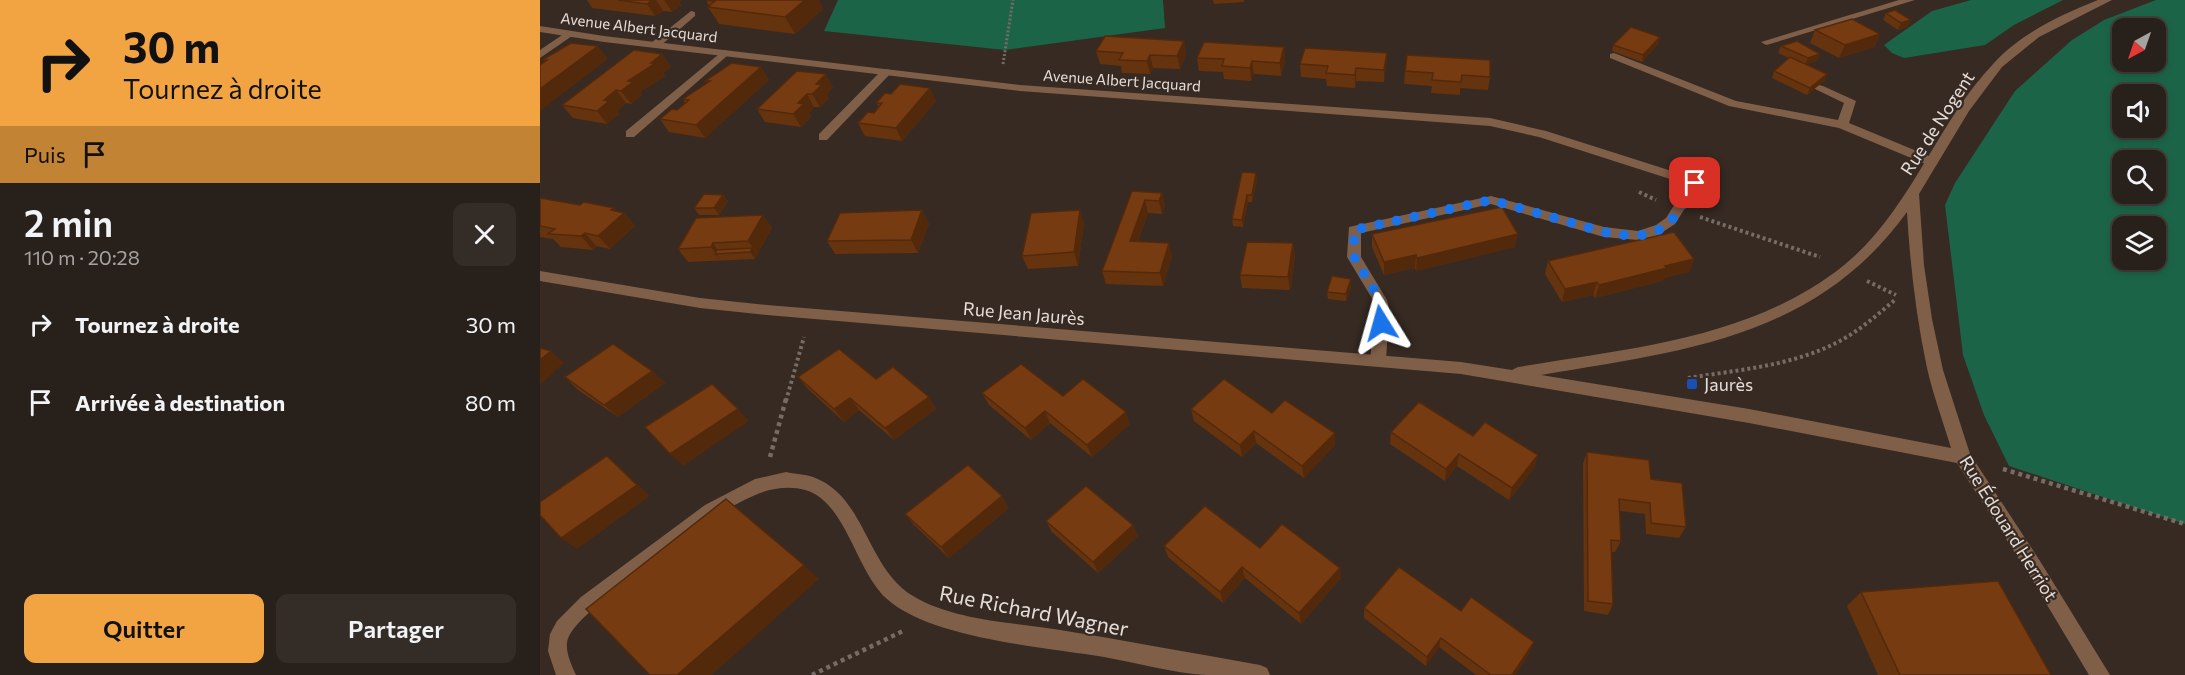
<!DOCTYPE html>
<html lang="fr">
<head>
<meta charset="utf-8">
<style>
  :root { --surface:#28201a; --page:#342d27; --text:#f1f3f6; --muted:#a5a3a2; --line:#443e39; --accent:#f3a442 }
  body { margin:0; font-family:Commissioner,sans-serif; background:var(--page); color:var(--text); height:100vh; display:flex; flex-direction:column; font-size:22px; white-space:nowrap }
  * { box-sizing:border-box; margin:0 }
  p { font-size:20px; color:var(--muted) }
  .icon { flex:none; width:33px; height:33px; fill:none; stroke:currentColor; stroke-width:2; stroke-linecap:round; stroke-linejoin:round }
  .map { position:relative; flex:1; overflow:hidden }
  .details { display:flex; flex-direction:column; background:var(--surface); width:540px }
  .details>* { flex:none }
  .banner { background:#f3a442; color:#111; overflow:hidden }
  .needle { width:39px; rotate:220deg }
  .tools { position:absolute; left:1572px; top:18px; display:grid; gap:12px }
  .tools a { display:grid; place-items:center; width:54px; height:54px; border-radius:12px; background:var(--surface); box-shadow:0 3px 9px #0003,0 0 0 2px var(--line); font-size:30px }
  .pin { position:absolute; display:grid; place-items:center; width:51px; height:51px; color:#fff; margin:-26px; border-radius:12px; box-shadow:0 3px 9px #0006 }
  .me { position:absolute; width:66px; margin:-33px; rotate:352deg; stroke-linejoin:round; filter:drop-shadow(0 0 4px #0008) }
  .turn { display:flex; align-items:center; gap:21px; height:126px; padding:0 24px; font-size:27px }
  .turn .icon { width:78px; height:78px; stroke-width:2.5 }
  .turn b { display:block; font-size:42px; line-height:51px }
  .then { display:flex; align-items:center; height:57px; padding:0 24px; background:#0003; gap:12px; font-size:22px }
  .round { display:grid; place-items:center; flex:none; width:63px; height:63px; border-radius:12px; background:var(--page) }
  .head { display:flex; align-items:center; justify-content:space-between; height:102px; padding:0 24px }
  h1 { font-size:36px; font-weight:600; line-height:45px }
  .action { display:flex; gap:12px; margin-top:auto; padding:12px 24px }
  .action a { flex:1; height:69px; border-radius:12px; background:var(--accent); color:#111; font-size:24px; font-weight:600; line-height:69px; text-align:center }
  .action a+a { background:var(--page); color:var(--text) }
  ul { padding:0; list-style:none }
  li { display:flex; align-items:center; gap:18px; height:78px; padding:0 24px }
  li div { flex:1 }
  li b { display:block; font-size:22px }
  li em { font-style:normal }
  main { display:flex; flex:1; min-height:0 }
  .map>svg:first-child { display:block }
  .green { fill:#1c6448; fill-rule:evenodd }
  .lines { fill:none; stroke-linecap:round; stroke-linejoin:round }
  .path-far2 { stroke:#766c65; stroke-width:3; stroke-dasharray:2 2; stroke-linecap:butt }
  .path-far1 { stroke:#766c65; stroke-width:4; stroke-dasharray:3 3; stroke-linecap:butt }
  .path { stroke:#766c65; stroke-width:4.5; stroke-dasharray:4 4; stroke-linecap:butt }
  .service { fill:#805f48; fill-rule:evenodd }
  .minor { fill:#805f48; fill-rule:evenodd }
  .wall { fill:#66330f }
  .shaded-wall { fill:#53290c }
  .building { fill:#773b11; stroke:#53290c; stroke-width:1.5 }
  .route { stroke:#1a73e8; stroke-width:10; stroke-dasharray:0 18 }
  .transit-dot { fill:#1a4fb4; stroke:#362a23; stroke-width:2 }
  .labels { text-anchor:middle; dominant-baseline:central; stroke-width:4.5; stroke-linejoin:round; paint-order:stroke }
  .far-street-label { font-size:15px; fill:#e5ddd8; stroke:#362a23 }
  .street-label { font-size:18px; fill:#e5ddd8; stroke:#362a23 }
  .poi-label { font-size:18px; fill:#e5ddd8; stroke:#362a23; text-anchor:start }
  .near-street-label { font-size:21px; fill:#e5ddd8; stroke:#362a23 }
</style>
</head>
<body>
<main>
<section class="details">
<div class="banner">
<div class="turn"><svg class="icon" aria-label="right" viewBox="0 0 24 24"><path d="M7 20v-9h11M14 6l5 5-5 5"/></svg><div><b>30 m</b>Tournez à droite</div></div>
<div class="then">Puis<svg class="icon" aria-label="arrive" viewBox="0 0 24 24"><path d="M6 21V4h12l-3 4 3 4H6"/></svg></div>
</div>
<div class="head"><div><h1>2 min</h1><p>110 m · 20:28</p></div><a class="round"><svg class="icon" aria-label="close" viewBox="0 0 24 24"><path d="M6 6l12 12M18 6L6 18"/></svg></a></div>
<ul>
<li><svg class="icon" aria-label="right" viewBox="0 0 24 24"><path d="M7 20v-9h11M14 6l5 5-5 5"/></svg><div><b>Tournez à droite</b></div><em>30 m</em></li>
<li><svg class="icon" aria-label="arrive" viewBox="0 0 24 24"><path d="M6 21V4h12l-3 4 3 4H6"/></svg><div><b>Arrivée à destination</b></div><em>80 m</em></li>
</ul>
<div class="action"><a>Quitter</a><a>Partager</a></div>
</section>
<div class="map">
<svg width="1645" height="675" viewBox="0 0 1645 675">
  <rect width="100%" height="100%" fill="#362a23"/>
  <!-- green -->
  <g class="green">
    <path d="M 298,0 L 623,0 L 625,28 L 465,50 L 284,31 Z"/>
    <path d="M 1431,0 L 1523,0 L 1474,25 L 1445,45 L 1364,58 L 1352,53 L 1344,45 L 1392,11 Z"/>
    <path d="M 1616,0 L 1645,0 L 1645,524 L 1469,466 L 1444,415 L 1423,355 L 1405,205 L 1415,183 L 1475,91 L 1532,40 L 1564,20 ZM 1582,28 L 1616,28 L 1616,62 L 1582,62 ZM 1582,94 L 1616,94 L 1616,128 L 1582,128 ZM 1616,160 L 1616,194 L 1582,194 L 1582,160 ZM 1616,226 L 1616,260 L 1582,260 L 1582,226 Z"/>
  </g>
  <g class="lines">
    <!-- path-far2 -->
    <path class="path-far2" d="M 463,64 L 473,0"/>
    <!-- path-far1 -->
    <g class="path-far1">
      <path d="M 1099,192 L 1116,200"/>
      <path d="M 1160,217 L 1280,257"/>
      <path d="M 1327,281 L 1356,295"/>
      <path d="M 1148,378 C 1197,370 1251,366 1296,343 C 1318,332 1337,315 1356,299"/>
      <path d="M 246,401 L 264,337"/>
    </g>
    <!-- path -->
    <g class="path">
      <path d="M 230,457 L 246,399"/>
      <path d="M 1463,469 L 1645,524"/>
      <path d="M 272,675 L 363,631"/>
    </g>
    <!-- service -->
    <g class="service">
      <path d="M 151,11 L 155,12 L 155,16 L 119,47 L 111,47 L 111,43 Z"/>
      <path d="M 28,31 L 33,34 L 32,36 L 0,58 L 0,50 Z"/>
      <path d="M 184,50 L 188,51 L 188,55 L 94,137 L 86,137 L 86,131 Z"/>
      <path d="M 1074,53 L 1196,101 L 1298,120 L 1304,103 L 1273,88 L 1279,85 L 1283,86 L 1316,101 L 1309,123 L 1396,159 L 1398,162 L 1396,165 L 1388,165 L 1299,128 L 1189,106 L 1070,58 L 1070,54 Z"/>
      <path d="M 346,69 L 350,70 L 350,74 L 287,140 L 279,140 L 279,134 L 342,70 Z"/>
      <path d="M 1155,179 L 1161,183 L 1135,224 L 1115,237 L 1098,240 L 1064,237 L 951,204 L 821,233 L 821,257 L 847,300 L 849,308 L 846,361 L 843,365 L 833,365 L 830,361 L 835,308 L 833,300 L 807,257 L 809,227 L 951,196 L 1064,227 L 1098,231 L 1116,225 L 1126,218 L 1150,180 Z"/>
    </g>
    <!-- minor -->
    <g class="minor">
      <path d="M 1359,0 L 1375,0 L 1230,44 L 1226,45 L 1221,42 Z"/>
      <path d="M 1558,0 L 1572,0 L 1499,37 L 1462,67 L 1429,111 L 1379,194 L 1384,265 L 1392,319 L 1403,370 L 1430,454 L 1500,561 L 1570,675 L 1549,675 L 1488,573 L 1417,463 L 1209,423 L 921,374 L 227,315 L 160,308 L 0,281 L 0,271 L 160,298 L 227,305 L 921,362 L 972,370 L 978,367 C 1090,348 1211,339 1303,266 C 1371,211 1395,125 1454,63 C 1482,33 1520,15 1558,0 ZM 1367,212 C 1370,264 1376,316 1387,368 C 1393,395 1403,421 1411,448 L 1209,409 L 1001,375 C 1143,351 1276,338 1367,212 Z"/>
      <path d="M 0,26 L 64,36 L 480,85 L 950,118 L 1006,131 L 1160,180 L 1161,183 L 1155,187 L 999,137 L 950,126 L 480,91 L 64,42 L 0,32 Z"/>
      <path d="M 246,472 C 255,474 265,474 273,477 C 326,496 326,568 373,596 C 413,620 468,622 514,629 C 583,640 651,653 720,665 L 727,668 L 730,675 C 709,675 687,675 666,675 C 633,673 597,663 564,657 C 505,647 392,639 347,599 C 316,572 306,501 265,490 C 251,486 234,488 220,493 C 172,512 131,551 90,582 C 71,597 41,614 29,636 C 23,648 31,664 36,675 L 16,675 L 8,651 L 10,634 L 17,621 L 41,597 L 165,505 L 215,479 Z"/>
    </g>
  </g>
  <!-- wall -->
  <g class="wall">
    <path d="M 47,0 L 142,0 L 139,2 L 141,5 L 132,12 L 123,11 L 115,16 L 52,8 Z"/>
    <path d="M 166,0 L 283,9 L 255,34 L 179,24 L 168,7 L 169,6 Z"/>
    <path d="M 673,0 L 704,0 L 704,2 L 674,4 Z"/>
    <path d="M 1346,13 L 1371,20 L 1367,27 L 1358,30 L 1343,20 Z"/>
    <path d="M 1275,30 L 1340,34 L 1334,47 L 1299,58 L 1270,43 Z"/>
    <path d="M 1120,37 L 1118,44 L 1102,62 L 1072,51 L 1073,45 Z"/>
    <path d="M 644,41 L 646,54 L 640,69 L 613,68 L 610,74 L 582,73 L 581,66 L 560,64 L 556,51 Z"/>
    <path d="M 1241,46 L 1280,54 L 1277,61 L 1266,64 L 1287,74 L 1284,81 L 1267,95 L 1232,78 L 1234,71 L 1249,58 L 1238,53 Z"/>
    <path d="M 744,47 L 745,60 L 741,76 L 714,74 L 711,81 L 684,79 L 683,72 L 659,71 L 657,58 Z"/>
    <path d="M 847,53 L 846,66 L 844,82 L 816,81 L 815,88 L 787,86 L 786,79 L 761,77 L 760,64 Z"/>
    <path d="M 122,54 L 131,67 L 123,73 L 125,76 L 100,92 L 102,95 L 91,104 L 86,103 L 77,111 L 79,114 L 67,124 L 33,118 L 22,105 Z"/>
    <path d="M 221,67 L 229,80 L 165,138 L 129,132 L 120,119 L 137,110 L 145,103 L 143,99 L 167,84 L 165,81 Z"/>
    <path d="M 257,71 L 293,87 L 287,94 L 289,98 L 280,107 L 274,107 L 269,113 L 271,117 L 261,127 L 225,122 L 217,109 Z"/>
    <path d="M 865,71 L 950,77 L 948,90 L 920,88 L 920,95 L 891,93 L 892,86 L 864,84 Z"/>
    <path d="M 396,101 L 362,141 L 325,136 L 318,123 L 334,113 L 339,107 L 336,103 Z"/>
    <path d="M 717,180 L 712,202 L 708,202 L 703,227 L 693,226 L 692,219 Z"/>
    <path d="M 592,191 L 622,193 L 625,206 L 622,214 L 608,213 L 598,241 L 632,256 L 623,286 L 566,284 L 562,271 Z"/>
    <path d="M 183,195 L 188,201 L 179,215 L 159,215 L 154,208 Z"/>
    <path d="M 0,198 L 84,213 L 95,226 L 70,249 L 56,246 L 53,250 L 21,247 L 13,239 L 0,237 Z"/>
    <path d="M 382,210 L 389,224 L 378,253 L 295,254 L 287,241 Z"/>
    <path d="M 223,215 L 232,228 L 215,259 L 148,262 L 138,249 Z"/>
    <path d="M 544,223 L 538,266 L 488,269 L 482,256 Z"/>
    <path d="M 832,234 L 975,247 L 876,271 L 875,268 L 844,275 L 832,247 Z"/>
    <path d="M 753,243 L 755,256 L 750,290 L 702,288 L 700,275 Z"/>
    <path d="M 1154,259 L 1149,272 L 1124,278 L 1122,281 L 1055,298 L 1053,295 L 1022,302 L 1005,274 L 1008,261 Z"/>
    <path d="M 811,286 L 806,301 L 788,299 L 787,292 Z"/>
    <path d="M 112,371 L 125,383 L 78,417 L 38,390 L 25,377 Z"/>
    <path d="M 258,377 L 336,379 L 389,397 L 396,409 L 354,440 L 319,410 L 304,422 L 268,389 Z"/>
    <path d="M 442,393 L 523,396 L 590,424 L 552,457 L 510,423 L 491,440 L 449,405 Z"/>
    <path d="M 651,409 L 732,413 L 795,445 L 764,478 L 716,443 L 702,457 L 654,421 Z"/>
    <path d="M 851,432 L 933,436 L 995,467 L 969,500 L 917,466 L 905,481 L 850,444 Z"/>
    <path d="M 1047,452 L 1146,527 L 1139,538 L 1106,534 L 1105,514 L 1080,511 L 1081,541 L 1075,552 L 1071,552 L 1073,604 L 1068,615 L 1044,611 L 1043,464 Z"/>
    <path d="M 469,508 L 409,558 L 374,525 L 365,514 Z"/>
    <path d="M 506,521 L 593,525 L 598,536 L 558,573 L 512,532 Z"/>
    <path d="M 624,546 L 720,548 L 801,578 L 761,624 L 705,578 L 683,603 L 628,557 Z"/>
    <path d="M 1321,592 L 1511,675 L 1338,675 L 1307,606 Z"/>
    <path d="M 824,608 L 921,611 L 990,652 L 975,675 L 936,675 L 899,647 L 886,666 L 824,618 Z"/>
  </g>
  <!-- shaded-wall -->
  <g class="shaded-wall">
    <path d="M 112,0 L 116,0 L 123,11 L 115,16 L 107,4 Z"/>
    <path d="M 124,0 L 142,0 L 139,2 L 141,5 L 132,12 Z"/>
    <path d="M 265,0 L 279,0 L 283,9 L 255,34 L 245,17 Z"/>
    <path d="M 1371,20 L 1367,27 L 1358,30 L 1361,23 Z"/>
    <path d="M 1340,34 L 1334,47 L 1299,58 L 1305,45 Z"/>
    <path d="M 1120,37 L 1118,44 L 1102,62 L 1103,55 Z"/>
    <path d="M 644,41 L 646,54 L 640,69 L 637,56 Z"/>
    <path d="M 58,46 L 68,59 L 0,111 L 0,89 Z"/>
    <path d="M 744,47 L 745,60 L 741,76 L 740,63 Z"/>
    <path d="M 847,53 L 846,66 L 844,82 L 844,70 Z"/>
    <path d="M 122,54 L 131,67 L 123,73 L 125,76 L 100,92 L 102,95 L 91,104 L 81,91 L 88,81 Z"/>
    <path d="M 1280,54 L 1277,61 L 1265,65 L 1268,58 Z"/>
    <path d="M 610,55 L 613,68 L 610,74 L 607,61 Z"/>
    <path d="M 712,61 L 714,74 L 711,81 L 710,68 Z"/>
    <path d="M 221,67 L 229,80 L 165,138 L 156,125 Z"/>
    <path d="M 816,68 L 816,81 L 815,88 L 815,75 Z"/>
    <path d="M 286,74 L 293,87 L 287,94 L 289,98 L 280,107 L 272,94 L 276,84 Z"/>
    <path d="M 1287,74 L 1284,81 L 1267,95 L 1270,88 Z"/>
    <path d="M 390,88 L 396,101 L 362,141 L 356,128 Z"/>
    <path d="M 76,90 L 86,103 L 77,111 L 79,114 L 67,124 L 57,111 L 64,100 Z"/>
    <path d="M 267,94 L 274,107 L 269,113 L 271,117 L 261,127 L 253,114 L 258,103 Z"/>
    <path d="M 716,173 L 717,180 L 712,202 L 712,195 Z"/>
    <path d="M 622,193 L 625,206 L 622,214 L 619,201 Z"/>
    <path d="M 183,195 L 188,201 L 179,215 L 174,208 Z"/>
    <path d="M 707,195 L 708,202 L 703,227 L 702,220 Z"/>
    <path d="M 605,200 L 608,213 L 593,254 L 590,241 Z"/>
    <path d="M 74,208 L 81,215 L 84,213 L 95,226 L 70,249 L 58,236 L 71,210 Z"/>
    <path d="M 382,210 L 389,224 L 378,253 L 371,240 Z"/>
    <path d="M 540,210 L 544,223 L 538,266 L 534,252 Z"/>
    <path d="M 223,215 L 232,228 L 218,254 L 208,241 Z"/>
    <path d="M 45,233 L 56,246 L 53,250 L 41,236 Z"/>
    <path d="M 978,234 L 975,247 L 876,271 L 877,258 Z"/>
    <path d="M 173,243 L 180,253 L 175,254 L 181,260 L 171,247 Z"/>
    <path d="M 629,243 L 632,256 L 623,286 L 620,273 Z"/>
    <path d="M 753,243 L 755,256 L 750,290 L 748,277 Z"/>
    <path d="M 213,248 L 218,254 L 215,259 L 210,252 Z"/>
    <path d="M 876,255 L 875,268 L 844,275 L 844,262 Z"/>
    <path d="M 1154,259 L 1149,272 L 1124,278 L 1122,281 L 1055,298 L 1059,285 L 1125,266 Z"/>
    <path d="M 811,279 L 811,286 L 806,301 L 806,294 Z"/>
    <path d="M 1057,282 L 1053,295 L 1022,302 L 1025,289 Z"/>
    <path d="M 11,351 L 24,363 L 0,385 L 0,360 Z"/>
    <path d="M 112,371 L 125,383 L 78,417 L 64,405 Z"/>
    <path d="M 389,397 L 396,409 L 354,440 L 345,428 Z"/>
    <path d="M 310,398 L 319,410 L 304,422 L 294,409 Z"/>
    <path d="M 198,409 L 209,421 L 143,466 L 130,454 Z"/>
    <path d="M 505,411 L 510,423 L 491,440 L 485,428 Z"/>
    <path d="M 586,412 L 590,424 L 552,457 L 547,445 Z"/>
    <path d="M 714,431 L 716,443 L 702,457 L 700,445 Z"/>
    <path d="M 795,433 L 795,445 L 764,478 L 762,466 Z"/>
    <path d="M 919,454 L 917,466 L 905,481 L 906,469 Z"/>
    <path d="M 998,455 L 995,467 L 969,500 L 972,488 Z"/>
    <path d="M 67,456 L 81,468 L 110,496 L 37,549 L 21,538 Z"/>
    <path d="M 462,496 L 469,508 L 409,558 L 401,547 Z"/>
    <path d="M 593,525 L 598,536 L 558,573 L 553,562 Z"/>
    <path d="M 264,565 L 279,579 L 172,675 L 137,675 Z"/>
    <path d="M 702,567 L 705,578 L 683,603 L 680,592 Z"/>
    <path d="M 800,568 L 801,578 L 761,624 L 759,613 Z"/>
    <path d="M 901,638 L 899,647 L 886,666 L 887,657 Z"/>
    <path d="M 994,642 L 990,652 L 975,675 L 972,675 Z"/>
  </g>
  <!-- building -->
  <g class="building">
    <path d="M 78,0 L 112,0 L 107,4 Z"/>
    <path d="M 166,0 L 265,0 L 245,17 L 168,7 L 175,1 Z"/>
    <path d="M 1355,10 L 1371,20 L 1361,23 L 1346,13 Z"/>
    <path d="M 1312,19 L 1340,34 L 1305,45 L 1275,30 Z"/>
    <path d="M 1091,27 L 1120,37 L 1103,55 L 1073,45 Z"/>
    <path d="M 565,36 L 644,41 L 637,56 L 610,55 L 607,61 L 579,60 L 583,53 L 556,51 Z"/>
    <path d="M 1257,41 L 1280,54 L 1268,58 L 1241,46 Z"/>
    <path d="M 664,42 L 744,47 L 740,63 L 712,61 L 710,68 L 682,66 L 684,59 L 657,58 Z"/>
    <path d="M 31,43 L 58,46 L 0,89 L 0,65 L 7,60 L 2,60 Z"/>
    <path d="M 765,48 L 847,53 L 844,70 L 816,68 L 815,75 L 786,73 L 788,66 L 760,64 Z"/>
    <path d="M 94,50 L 122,54 L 111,63 L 116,63 L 88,81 L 93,82 L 81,91 L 76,90 L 64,100 L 69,101 L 57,111 L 22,105 Z"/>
    <path d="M 867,55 L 950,60 L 950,77 L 922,75 L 921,82 L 892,80 L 893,73 L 865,71 Z"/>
    <path d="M 1250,57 L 1287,74 L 1270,88 L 1234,71 Z"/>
    <path d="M 192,63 L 221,67 L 156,125 L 120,119 L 132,109 L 137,110 L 149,100 L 143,99 L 170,81 L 165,81 Z"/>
    <path d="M 257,71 L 286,74 L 276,84 L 282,85 L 272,94 L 267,94 L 258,103 L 264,104 L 253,114 L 217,109 Z"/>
    <path d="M 360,84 L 390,88 L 356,128 L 318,123 L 328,112 L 334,113 L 342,103 L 336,103 L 345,93 L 351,94 Z"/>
    <path d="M 702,172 L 716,173 L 712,195 L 707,195 L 702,220 L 692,219 Z"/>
    <path d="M 592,191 L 622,193 L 619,201 L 605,200 L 590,241 L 629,243 L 620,273 L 562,271 Z"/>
    <path d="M 164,194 L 183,195 L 174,208 L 154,208 Z"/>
    <path d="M 0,198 L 40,205 L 44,202 L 74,208 L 71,210 L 84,213 L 58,236 L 45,233 L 41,236 L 8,234 L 15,229 L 0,226 Z"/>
    <path d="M 962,207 L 978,234 L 877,258 L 876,255 L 844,262 L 832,234 Z"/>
    <path d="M 382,210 L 371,240 L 287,241 L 300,213 Z"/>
    <path d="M 540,210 L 534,252 L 482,256 L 491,213 Z"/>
    <path d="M 223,215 L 208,241 L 173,243 L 171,247 L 138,249 L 156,218 Z"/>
    <path d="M 1134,232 L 1154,259 L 1125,266 L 1127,268 L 1059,285 L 1057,282 L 1025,289 L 1008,261 Z"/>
    <path d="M 707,242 L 753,243 L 748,277 L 700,275 Z"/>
    <path d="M 213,248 L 210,252 L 175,254 L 177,250 Z"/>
    <path d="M 792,276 L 811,279 L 806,294 L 787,292 Z"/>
    <path d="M 73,344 L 112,371 L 64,405 L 25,377 Z"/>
    <path d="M 0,348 L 11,351 L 0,360 Z"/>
    <path d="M 299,349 L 336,379 L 353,367 L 389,397 L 345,428 L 310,398 L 294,409 L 258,377 Z"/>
    <path d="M 481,364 L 523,396 L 543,379 L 586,412 L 547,445 L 505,411 L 485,428 L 442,393 Z"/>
    <path d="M 684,379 L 732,413 L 745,400 L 795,433 L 762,466 L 714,431 L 700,445 L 651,409 Z"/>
    <path d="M 172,384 L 198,409 L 130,454 L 105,427 Z"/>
    <path d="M 879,402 L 933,436 L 945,422 L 998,455 L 972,488 L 919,454 L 906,469 L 851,432 Z"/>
    <path d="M 1047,452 L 1109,460 L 1111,479 L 1142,483 L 1146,527 L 1111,523 L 1110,503 L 1079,499 L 1081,541 L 1071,540 L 1073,604 L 1048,601 Z"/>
    <path d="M 67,456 L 97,485 L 21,538 L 0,515 L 0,502 Z"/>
    <path d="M 428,465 L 462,496 L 401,547 L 365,514 Z"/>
    <path d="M 546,486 L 593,525 L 553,562 L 506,521 Z"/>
    <path d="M 186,499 L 264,565 L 137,675 L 110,675 L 46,609 Z"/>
    <path d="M 665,506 L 720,548 L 742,524 L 800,568 L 759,613 L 702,567 L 680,592 L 624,546 Z"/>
    <path d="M 859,567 L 921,611 L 931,597 L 994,642 L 972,675 L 951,675 L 901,638 L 887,657 L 824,608 Z"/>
    <path d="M 1458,581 L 1511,675 L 1360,675 L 1321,592 Z"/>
  </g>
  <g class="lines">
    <!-- route -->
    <path class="route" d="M 841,323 L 840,300 L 814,257 L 814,230 L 951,200 L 1064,232 C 1118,243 1132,228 1155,183"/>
  </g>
  <!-- markers -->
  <rect class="transit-dot" x="1146" y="378" width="12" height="12" rx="3"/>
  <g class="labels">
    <!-- far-street labels -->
    <g class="far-street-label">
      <text transform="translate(99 27) rotate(7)">Avenue Albert Jacquard</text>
      <text transform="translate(582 80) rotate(4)">Avenue Albert Jacquard</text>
    </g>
    <!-- street labels -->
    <g class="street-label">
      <text transform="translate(1397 123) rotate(-57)">Rue de Nogent</text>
      <text transform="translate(484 313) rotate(5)">Rue Jean Jaurès</text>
      <text transform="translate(1469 528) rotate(58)">Rue Édouard Herriot</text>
    </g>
    <!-- poi labels -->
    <g class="poi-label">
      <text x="1164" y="384">Jaurès</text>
    </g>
    <!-- near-street labels -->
    <g class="near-street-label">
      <text transform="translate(494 610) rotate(11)">Rue Richard Wagner</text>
    </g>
  </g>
</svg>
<div class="tools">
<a><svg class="needle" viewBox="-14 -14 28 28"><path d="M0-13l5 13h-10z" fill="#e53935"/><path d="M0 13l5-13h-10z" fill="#a5a3a2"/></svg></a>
<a><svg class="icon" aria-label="sound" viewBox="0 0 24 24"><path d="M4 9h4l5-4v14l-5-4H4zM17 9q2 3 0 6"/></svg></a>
<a><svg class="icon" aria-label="search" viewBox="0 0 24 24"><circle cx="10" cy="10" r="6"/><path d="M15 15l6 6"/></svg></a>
<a><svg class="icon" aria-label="layers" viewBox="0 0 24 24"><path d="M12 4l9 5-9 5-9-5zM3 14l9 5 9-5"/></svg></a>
</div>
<div class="pin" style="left:1155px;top:183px;background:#d93025"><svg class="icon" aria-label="arrive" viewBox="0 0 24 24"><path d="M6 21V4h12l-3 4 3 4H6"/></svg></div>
<svg class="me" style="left:841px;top:323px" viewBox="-20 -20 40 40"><path d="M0-17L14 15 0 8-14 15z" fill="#1a73e8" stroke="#fff" stroke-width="4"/></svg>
</div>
</main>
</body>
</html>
